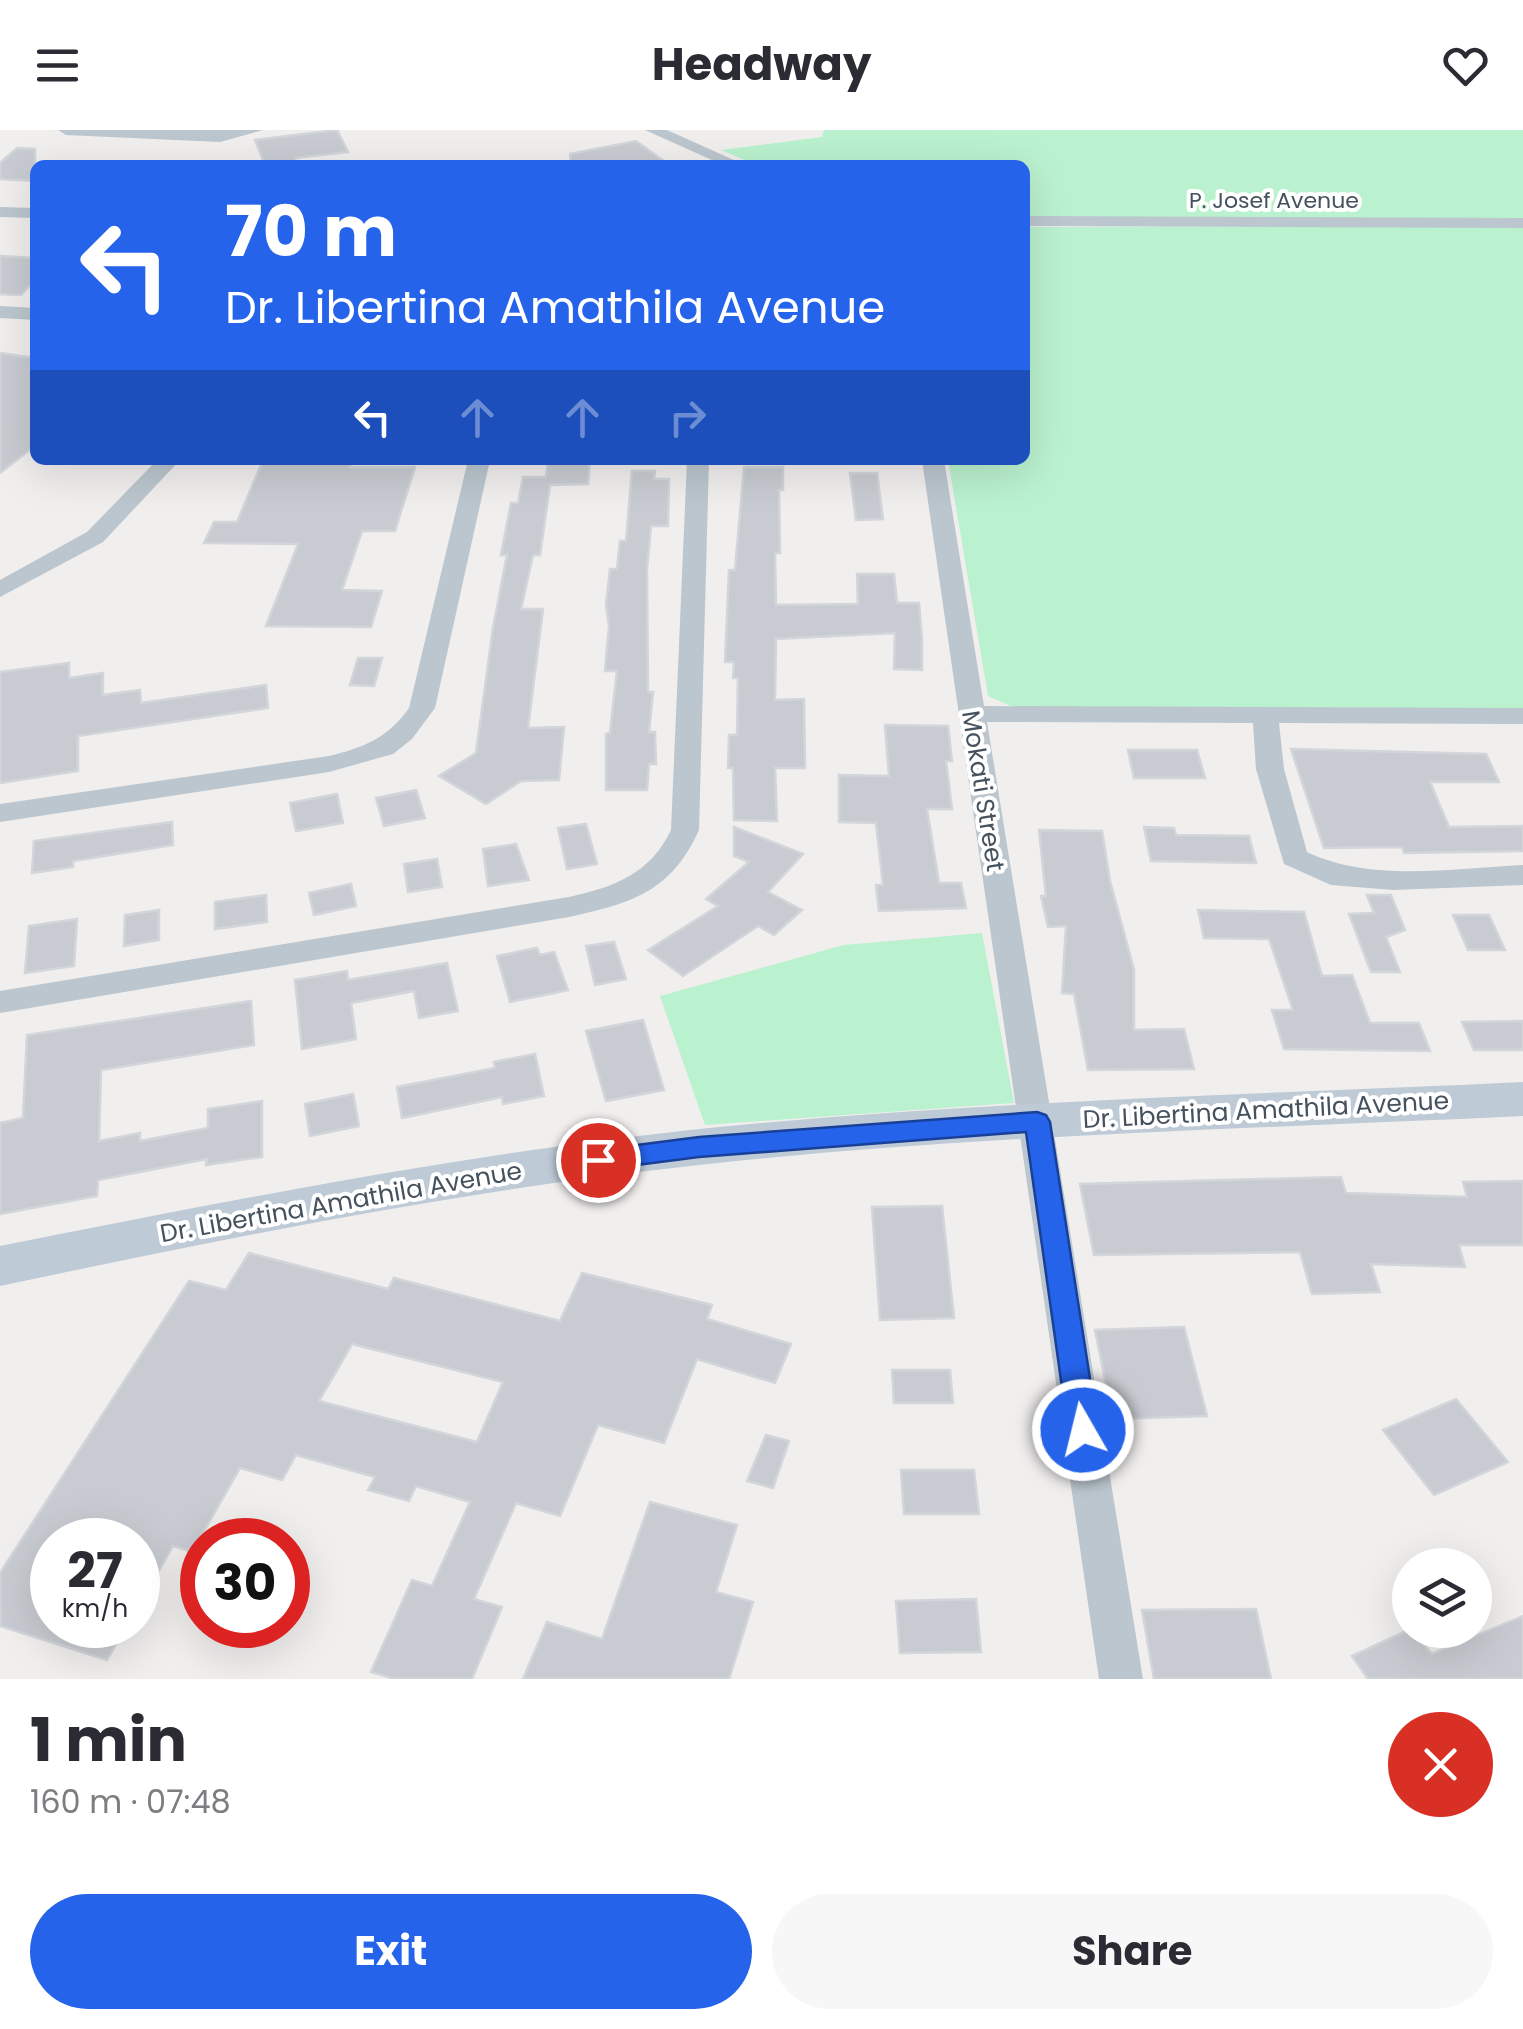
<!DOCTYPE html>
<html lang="en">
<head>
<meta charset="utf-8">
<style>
  :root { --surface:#fff; --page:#f7f7f7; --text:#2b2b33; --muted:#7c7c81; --accent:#2563eb }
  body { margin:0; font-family:Poppins,sans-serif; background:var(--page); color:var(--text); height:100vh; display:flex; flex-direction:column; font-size:38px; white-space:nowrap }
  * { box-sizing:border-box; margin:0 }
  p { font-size:32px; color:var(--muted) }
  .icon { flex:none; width:55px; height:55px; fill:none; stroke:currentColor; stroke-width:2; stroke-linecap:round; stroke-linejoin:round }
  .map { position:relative; height:1549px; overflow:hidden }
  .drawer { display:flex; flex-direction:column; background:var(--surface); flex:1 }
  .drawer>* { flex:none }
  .hud { position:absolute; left:30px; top:30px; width:1000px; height:305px; border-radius:15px; box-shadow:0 10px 40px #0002; background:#2563eb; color:#fff; overflow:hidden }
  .fabs { position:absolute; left:1392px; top:1418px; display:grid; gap:20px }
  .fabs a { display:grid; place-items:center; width:100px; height:100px; border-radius:50%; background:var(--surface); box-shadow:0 10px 40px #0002; font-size:50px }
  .speed { position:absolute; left:30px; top:1388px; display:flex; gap:20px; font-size:50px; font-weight:700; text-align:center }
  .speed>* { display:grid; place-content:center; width:130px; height:130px; border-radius:50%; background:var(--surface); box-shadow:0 10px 40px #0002; line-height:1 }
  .speed small { font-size:25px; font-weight:400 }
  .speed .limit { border:15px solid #d22; background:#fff; color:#111 }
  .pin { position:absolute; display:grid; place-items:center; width:85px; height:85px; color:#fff; margin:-42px; border:5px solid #fff; border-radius:50%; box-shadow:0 2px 10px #0007 }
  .me { position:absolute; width:110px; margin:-55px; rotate:352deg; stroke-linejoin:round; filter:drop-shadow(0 0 8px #0008) }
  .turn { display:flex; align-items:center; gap:35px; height:210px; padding:0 30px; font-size:45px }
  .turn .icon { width:130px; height:130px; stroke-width:2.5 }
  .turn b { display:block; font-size:70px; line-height:85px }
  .lanes { display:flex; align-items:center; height:95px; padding:0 30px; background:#0003; justify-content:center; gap:50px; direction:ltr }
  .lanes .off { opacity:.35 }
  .round { display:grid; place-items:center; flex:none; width:105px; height:105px; border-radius:52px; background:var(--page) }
  .overview { display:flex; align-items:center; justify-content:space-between; height:170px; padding:0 30px }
  h1 { font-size:60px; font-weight:700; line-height:75px }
  .primary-button { display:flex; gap:20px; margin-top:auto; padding:20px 30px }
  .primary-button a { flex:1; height:115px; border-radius:60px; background:var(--accent); color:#fff; font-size:40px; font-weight:700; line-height:115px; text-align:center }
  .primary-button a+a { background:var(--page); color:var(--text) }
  header { display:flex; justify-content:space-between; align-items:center; height:130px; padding:0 30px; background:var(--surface); font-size:45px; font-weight:700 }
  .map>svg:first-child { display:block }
  .green { fill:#baf1ce }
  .building { fill:#c8cbd1; stroke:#d2d5da; stroke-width:2.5; fill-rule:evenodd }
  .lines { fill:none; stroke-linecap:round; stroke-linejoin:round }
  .street { fill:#bbc6ce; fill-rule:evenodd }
  .secondary { fill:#becad6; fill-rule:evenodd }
  .route { fill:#2563eb; stroke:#184099; stroke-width:2.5 }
  .labels { text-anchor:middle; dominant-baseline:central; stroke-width:8; stroke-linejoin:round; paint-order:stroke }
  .far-street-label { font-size:22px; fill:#45525d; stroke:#fff }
  .street-label { font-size:25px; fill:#45525d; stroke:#fff }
</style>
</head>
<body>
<header><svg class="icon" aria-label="menu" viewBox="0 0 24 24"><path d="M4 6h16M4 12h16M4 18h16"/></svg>Headway<svg class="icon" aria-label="heart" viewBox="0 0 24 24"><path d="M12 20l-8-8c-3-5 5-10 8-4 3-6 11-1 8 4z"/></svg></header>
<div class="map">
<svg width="1523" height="1549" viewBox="0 0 1523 1549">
  <rect width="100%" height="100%" fill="#f1eeee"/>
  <!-- green -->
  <g class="green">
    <path d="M 824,0 L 1523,0 L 1523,89 L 1025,87 L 1025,35 L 756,35 L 721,20 L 822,7 Z"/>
    <path d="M 1025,97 L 1523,97 L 1523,578 L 1015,578 L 988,566 L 948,330 L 1025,330 Z"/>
    <path d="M 982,803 L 1014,973 L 705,995 L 660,866 L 844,815 Z"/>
  </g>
  <!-- building -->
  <g class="building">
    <path d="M 337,0 L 348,22 L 295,28 L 298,35 L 265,35 L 255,10 Z"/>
    <path d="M 636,11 L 669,35 L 571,35 L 570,24 Z"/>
    <path d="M 17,18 L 35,19 L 35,51 L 0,49 L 0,33 Z"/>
    <path d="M 0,126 L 35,128 L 35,150 L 21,165 L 0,164 Z"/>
    <path d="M 0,223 L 35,228 L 35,316 L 0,343 Z"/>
    <path d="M 263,330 L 352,330 L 350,337 L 415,337 L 395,401 L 362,401 L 342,460 L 382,461 L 371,497 L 266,496 L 298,414 L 204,413 L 214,392 L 237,392 Z"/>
    <path d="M 548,330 L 590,330 L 588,354 L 550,355 L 540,425 L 533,425 L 521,479 L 543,479 L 528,598 L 564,597 L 559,650 L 521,651 L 486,674 L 439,646 L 476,623 L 493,498 L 507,425 L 501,425 L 511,373 L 518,373 L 523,347 L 546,347 Z"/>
    <path d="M 744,337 L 783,337 L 783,360 L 779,360 L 780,423 L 775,423 L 776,475 L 858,474 L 857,444 L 894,444 L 897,473 L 919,473 L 922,509 L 922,540 L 894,539 L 895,503 L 776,509 L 775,570 L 804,569 L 805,638 L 775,638 L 777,691 L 734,690 L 733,638 L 728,638 L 729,605 L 737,605 L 738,548 L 733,548 L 734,532 L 725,532 L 729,440 L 735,440 Z"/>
    <path d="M 632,341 L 655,341 L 654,349 L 669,349 L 668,396 L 651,396 L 647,439 L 648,562 L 653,562 L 649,602 L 655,602 L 656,634 L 649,634 L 647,660 L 606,660 L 606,604 L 610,603 L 617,541 L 605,541 L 609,496 L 606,475 L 610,439 L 617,439 L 620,411 L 626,411 Z"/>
    <path d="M 850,343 L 877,343 L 883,389 L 856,390 Z"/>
    <path d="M 358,528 L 382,528 L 374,556 L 350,555 Z"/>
    <path d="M 69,533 L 69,548 L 103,543 L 103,565 L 140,560 L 141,573 L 266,555 L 268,578 L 78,606 L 78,641 L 0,653 L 0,542 Z"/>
    <path d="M 885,595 L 948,596 L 952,631 L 946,631 L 952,679 L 927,679 L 939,753 L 961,753 L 966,778 L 879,781 L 876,755 L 883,755 L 876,693 L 839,692 L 839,645 L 889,646 Z"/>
    <path d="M 1291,619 L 1486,624 L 1499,652 L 1430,652 L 1449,697 L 1523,696 L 1523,721 L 1404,723 L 1402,717 L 1324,718 Z"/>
    <path d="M 1128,620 L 1197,620 L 1205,648 L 1134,648 Z"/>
    <path d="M 416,660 L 425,688 L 384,696 L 376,668 Z"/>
    <path d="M 337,664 L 343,693 L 296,701 L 290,673 Z"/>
    <path d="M 172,692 L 173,715 L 73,731 L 73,737 L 32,743 L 34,711 Z"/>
    <path d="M 586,694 L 597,734 L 567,739 L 558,698 Z"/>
    <path d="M 734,697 L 803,724 L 768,762 L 802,780 L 774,805 L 758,796 L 683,846 L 648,820 L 718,776 L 706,769 L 749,732 L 734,726 Z"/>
    <path d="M 1144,697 L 1174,698 L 1176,705 L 1249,706 L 1256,733 L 1151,731 Z"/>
    <path d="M 1039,700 L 1102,701 L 1110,751 L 1134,840 L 1134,900 L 1184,899 L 1194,939 L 1088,940 L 1074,864 L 1062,863 L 1066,796 L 1048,797 L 1041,766 L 1046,766 Z"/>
    <path d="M 516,714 L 529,750 L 488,756 L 483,719 Z"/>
    <path d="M 437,729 L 442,757 L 408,762 L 404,734 Z"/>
    <path d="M 351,754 L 356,776 L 314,785 L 309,763 Z"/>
    <path d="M 266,765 L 267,792 L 215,799 L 215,772 Z"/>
    <path d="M 1367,765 L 1391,765 L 1405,800 L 1386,807 L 1400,842 L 1371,842 L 1349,784 L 1374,783 Z"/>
    <path d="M 159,780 L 159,810 L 124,816 L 125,785 Z"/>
    <path d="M 1198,780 L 1304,782 L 1322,846 L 1352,845 L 1370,893 L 1419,893 L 1430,921 L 1284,919 L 1272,880 L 1293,880 L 1269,809 L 1204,808 Z"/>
    <path d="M 1453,785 L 1489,785 L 1505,820 L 1468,820 Z"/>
    <path d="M 77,789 L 74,836 L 25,843 L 29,796 Z"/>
    <path d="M 614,812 L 626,849 L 595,855 L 586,816 Z"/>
    <path d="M 537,818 L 540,825 L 554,822 L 568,860 L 510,872 L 497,826 Z"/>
    <path d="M 447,833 L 458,881 L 419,888 L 414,861 L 351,873 L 356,909 L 302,919 L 295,850 L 347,841 L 348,850 Z"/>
    <path d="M 251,871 L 254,915 L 101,940 L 99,1011 L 140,1003 L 140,1011 L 208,998 L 208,979 L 262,971 L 262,1027 L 206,1035 L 207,1029 L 98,1050 L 97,1066 L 0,1084 L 0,993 L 23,988 L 27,905 Z"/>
    <path d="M 643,890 L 664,960 L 606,971 L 586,901 Z"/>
    <path d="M 1523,891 L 1523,920 L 1474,920 L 1462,892 Z"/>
    <path d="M 535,924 L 544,966 L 503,974 L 502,967 L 402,988 L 397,957 L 495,938 L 494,932 Z"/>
    <path d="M 353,964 L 359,996 L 310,1006 L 305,974 Z"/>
    <path d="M 1341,1047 L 1346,1063 L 1467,1067 L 1463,1052 L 1523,1051 L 1523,1115 L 1459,1115 L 1465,1137 L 1371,1134 L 1380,1162 L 1312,1164 L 1300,1122 L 1094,1125 L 1080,1054 Z"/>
    <path d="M 942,1076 L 954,1188 L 880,1190 L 872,1077 Z"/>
    <path d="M 249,1123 L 388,1159 L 394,1148 L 560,1191 L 582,1143 L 712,1175 L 707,1189 L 791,1214 L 775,1253 L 697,1229 L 664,1313 L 598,1295 L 560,1386 L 516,1373 L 474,1469 L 502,1477 L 472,1549 L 395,1549 L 371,1542 L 412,1450 L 432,1456 L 470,1372 L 416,1356 L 409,1371 L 368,1360 L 375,1347 L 296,1325 L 282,1350 L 240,1338 L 192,1422 L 173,1416 L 138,1477 L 138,1410 L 52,1410 L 52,1495 L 127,1495 L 107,1530 L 0,1496 L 0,1443 L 189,1151 L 226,1160 ZM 352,1214 L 503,1252 L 477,1312 L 319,1271 Z"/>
    <path d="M 1184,1197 L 1207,1286 L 1113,1289 L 1095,1200 Z"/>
    <path d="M 892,1240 L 950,1240 L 953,1273 L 894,1273 Z"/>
    <path d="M 1456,1269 L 1508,1332 L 1434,1365 L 1383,1300 Z"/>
    <path d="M 766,1305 L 789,1311 L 773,1358 L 747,1351 Z"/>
    <path d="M 901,1340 L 974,1340 L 979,1384 L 904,1384 Z"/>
    <path d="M 650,1372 L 737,1395 L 716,1462 L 753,1472 L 729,1549 L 523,1549 L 547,1492 L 602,1509 Z"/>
    <path d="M 976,1469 L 981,1522 L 900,1523 L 896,1471 Z"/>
    <path d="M 1256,1479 L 1271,1549 L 1154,1549 L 1142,1480 Z"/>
    <path d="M 1523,1486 L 1523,1549 L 1368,1549 L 1352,1526 L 1410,1499 L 1432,1524 Z"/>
  </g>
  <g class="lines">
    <!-- street -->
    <g class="street">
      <path d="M 58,0 L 263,0 L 220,12 L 66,5 Z"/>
      <path d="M 645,0 L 667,0 L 745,35 L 723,35 Z"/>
      <path d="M 0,77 L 35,78 L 35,88 L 0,87 Z"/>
      <path d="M 1025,86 L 1523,88 L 1523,98 L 1025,96 Z"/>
      <path d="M 0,176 L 35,178 L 35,190 L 0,188 Z"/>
      <path d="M 157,330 L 180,330 L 103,412 L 0,467 L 0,450 L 87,402 Z"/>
      <path d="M 468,330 L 490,330 L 435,578 L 412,609 L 393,624 L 329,642 L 0,692 L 0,674 L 329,626 C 363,618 388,608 409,578 Z"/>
      <path d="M 687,330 L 709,330 L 699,700 C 671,762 632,773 569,787 L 0,883 L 0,861 L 569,767 C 614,757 650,744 671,700 Z"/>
      <path d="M 922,330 L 944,330 L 984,576 L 1523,578 L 1523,594 L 1279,593 L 1284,639 L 1307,722 C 1372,753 1453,738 1523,735 L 1523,755 L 1393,760 L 1331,755 L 1284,734 L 1256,639 L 1253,593 L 987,592 L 1143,1549 L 1099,1549 Z"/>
    </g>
    <!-- secondary -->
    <path class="secondary" d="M 1523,952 L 1523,986 C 1249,999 972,1005 699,1035 C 464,1060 232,1107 0,1156 L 0,1116 C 232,1070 464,1024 699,999 C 973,971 1249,965 1523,952 Z"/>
  </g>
  <!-- route -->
  <path class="route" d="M 1037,982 L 1046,985 L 1050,992 L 1098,1300 L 1093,1309 L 1083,1313 L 1072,1309 L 1068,1300 L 1026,1002 L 699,1027 L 598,1040 L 588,1037 L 585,1030 L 588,1023 L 598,1020 L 699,1007 Z"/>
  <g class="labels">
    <!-- far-street labels -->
    <g class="far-street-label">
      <text x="1274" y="70">P. Josef Avenue</text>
    </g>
    <!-- street labels -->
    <g class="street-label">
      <text transform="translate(983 661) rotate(81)">Mokati Street</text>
      <text transform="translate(1266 980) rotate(-3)">Dr. Libertina Amathila Avenue</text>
      <text transform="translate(341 1072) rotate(-10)">Dr. Libertina Amathila Avenue</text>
    </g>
  </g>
</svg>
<div class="fabs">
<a><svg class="icon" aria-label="layers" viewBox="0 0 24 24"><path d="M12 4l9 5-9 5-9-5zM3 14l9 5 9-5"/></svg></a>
</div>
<div class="speed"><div>27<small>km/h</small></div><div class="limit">30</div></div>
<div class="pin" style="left:598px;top:1030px;background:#d93025"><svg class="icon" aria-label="arrive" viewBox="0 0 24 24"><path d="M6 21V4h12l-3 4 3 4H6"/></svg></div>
<svg class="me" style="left:1083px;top:1300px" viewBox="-20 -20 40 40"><circle r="17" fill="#2563eb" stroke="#fff" stroke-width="3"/><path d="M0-11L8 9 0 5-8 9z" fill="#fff"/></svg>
<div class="hud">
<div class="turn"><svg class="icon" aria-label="left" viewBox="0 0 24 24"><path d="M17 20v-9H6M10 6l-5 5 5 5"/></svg><div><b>70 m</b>Dr. Libertina Amathila Avenue</div></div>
<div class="lanes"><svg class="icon" aria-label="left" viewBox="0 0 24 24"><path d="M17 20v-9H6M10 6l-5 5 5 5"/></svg><svg class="icon off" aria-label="ahead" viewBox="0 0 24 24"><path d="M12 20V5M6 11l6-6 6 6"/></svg><svg class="icon off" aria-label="ahead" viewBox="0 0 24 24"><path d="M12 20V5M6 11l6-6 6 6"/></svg><svg class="icon off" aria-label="right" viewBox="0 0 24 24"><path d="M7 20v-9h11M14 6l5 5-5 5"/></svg></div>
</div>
</div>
<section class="drawer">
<div class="overview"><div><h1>1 min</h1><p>160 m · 07:48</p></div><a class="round" style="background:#d93025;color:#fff"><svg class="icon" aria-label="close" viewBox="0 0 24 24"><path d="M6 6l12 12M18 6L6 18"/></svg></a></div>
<div class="primary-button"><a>Exit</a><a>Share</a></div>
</section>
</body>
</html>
